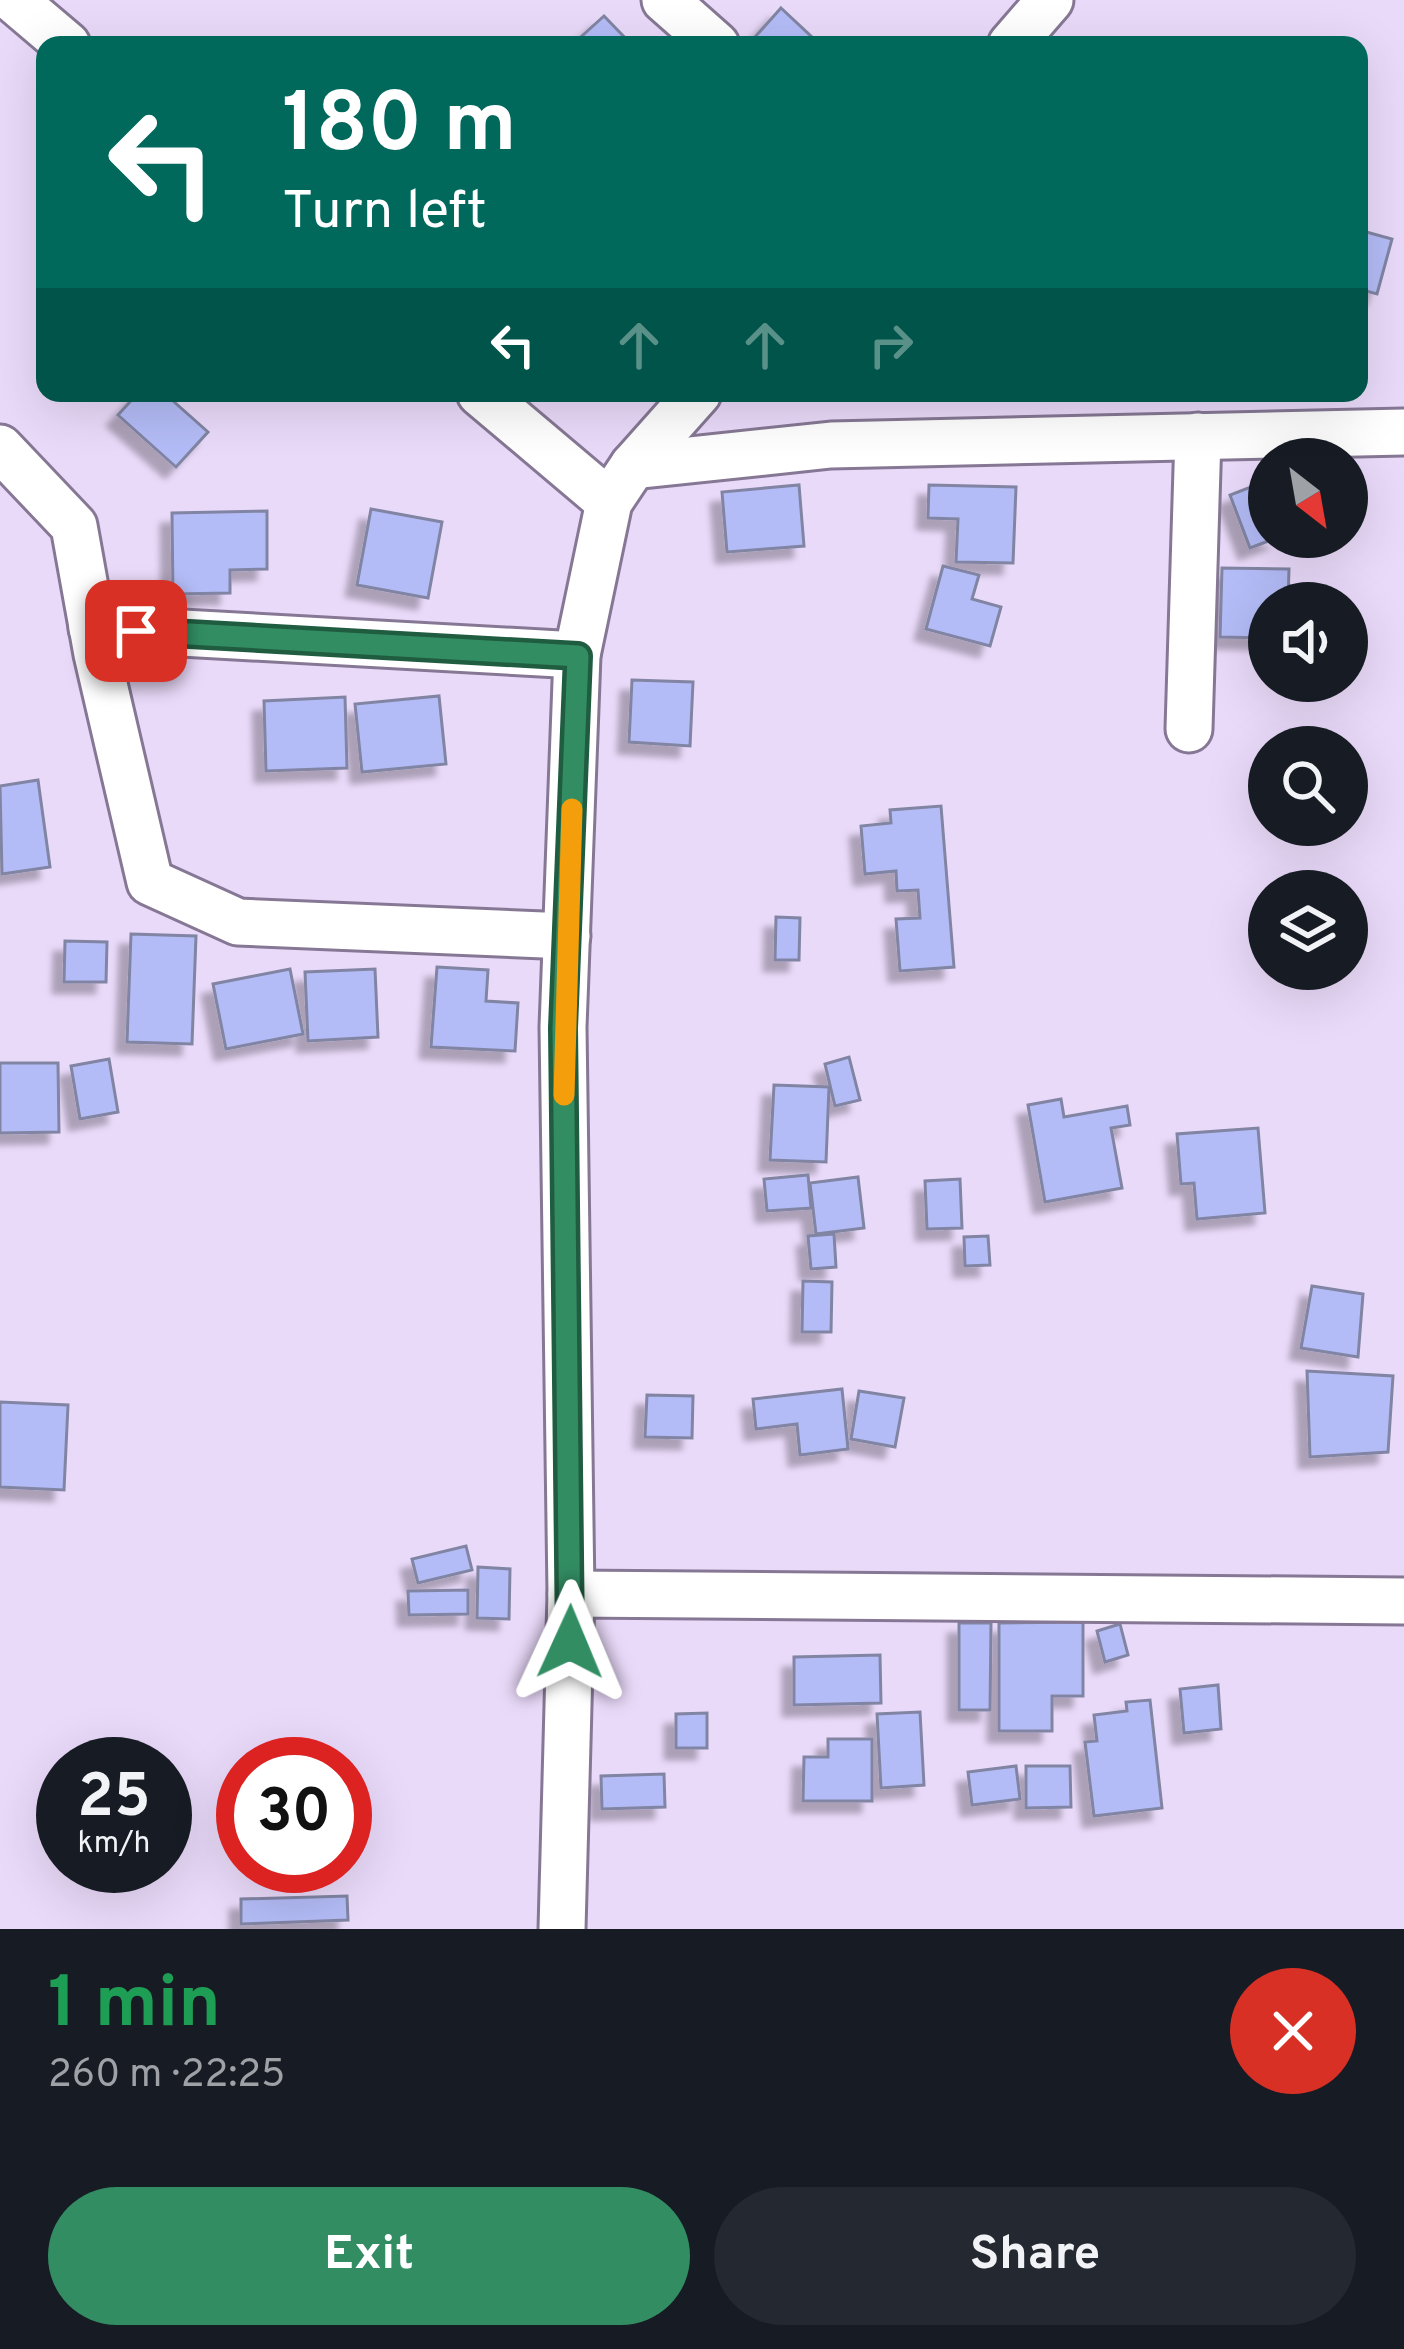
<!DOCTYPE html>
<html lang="en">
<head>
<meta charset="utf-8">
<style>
  :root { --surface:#171b24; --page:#242831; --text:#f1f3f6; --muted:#9ea1a6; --accent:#328d63 }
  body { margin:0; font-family:Overpass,sans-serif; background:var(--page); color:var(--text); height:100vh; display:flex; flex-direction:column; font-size:45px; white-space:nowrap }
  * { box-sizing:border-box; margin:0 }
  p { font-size:39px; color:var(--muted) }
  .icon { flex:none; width:66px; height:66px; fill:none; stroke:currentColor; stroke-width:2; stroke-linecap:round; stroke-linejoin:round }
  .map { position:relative; height:1929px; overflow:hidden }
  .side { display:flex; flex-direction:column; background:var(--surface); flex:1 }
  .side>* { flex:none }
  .top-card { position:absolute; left:36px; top:36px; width:1332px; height:366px; border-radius:24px; box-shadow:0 12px 48px #0002; background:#00695c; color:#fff; overflow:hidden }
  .needle { width:78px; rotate:149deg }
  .buttons { position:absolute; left:1248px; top:438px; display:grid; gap:24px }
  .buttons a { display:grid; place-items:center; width:120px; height:120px; border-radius:50%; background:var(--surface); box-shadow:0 12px 48px #0002; font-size:60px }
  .speed { position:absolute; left:36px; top:1737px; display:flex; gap:24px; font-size:60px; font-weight:700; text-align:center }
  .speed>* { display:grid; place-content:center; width:156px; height:156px; border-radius:50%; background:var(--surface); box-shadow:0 12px 48px #0002; line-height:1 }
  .speed small { font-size:30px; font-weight:400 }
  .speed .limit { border:18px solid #d22; background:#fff; color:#111 }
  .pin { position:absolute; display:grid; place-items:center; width:102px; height:102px; color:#fff; margin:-51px; border-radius:24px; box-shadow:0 6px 18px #0006 }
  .me { position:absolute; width:132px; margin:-66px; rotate:1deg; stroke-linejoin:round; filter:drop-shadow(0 0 9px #0008) }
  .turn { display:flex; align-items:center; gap:42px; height:252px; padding:0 48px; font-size:54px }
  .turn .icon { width:156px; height:156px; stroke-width:2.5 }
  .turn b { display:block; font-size:84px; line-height:102px }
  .lanes { display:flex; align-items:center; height:114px; padding:0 48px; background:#0003; justify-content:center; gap:60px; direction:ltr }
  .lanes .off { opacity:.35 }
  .round { display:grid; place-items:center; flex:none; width:126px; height:126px; border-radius:63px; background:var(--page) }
  .overview { display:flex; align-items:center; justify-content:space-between; height:204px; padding:0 48px }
  h1 { font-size:72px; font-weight:700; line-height:90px; color:#1e9e55 }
  .primary-button { display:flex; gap:24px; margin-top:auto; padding:24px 48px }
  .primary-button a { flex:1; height:138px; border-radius:72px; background:var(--accent); color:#fff; font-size:48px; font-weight:700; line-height:138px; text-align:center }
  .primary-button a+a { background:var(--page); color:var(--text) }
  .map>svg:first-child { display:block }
  .building { fill:#b4bcf7; stroke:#8185a3; stroke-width:3; filter:url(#shadow) }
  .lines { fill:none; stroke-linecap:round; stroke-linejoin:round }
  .minor-casing { stroke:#867894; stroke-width:51 }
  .minor { stroke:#fff; stroke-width:45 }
  .route-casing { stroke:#205c40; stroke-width:30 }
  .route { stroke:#328d63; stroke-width:21 }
  .slow { stroke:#f59e0b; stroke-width:21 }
</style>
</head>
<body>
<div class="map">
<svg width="1404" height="1929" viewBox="0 0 1404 1929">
  <defs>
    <filter id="shadow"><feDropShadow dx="-11" dy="11" stdDeviation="3" flood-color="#0004"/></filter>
  </defs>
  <rect width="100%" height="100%" fill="#eadafa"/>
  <!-- building -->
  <g class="building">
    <path d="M 781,8 L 814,39 L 809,45 L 763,45 L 755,37 Z"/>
    <path d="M 604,16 L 632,45 L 572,45 Z"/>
    <path d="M 1359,230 L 1392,239 L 1377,294 L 1359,289 Z"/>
    <path d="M 138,393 L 164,393 L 208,432 L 176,467 L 118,415 Z"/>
    <path d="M 1269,480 L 1269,537 L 1279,537 L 1250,548 L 1230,495 Z"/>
    <path d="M 799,485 L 804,546 L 727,552 L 722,492 Z"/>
    <path d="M 929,485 L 1016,487 L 1013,563 L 956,562 L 958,519 L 928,518 Z"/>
    <path d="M 371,509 L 442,522 L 428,598 L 357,585 Z"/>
    <path d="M 267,511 L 267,569 L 230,570 L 230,593 L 173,594 L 172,513 Z"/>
    <path d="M 943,566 L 979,575 L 972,599 L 1001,607 L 990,646 L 926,629 Z"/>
    <path d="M 1222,568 L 1289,569 L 1288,603 L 1269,603 L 1269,638 L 1220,637 Z"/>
    <path d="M 632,680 L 693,682 L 690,746 L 629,742 Z"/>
    <path d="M 439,696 L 446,764 L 362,772 L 355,704 Z"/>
    <path d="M 345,697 L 347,768 L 266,771 L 264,701 Z"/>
    <path d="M 38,780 L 50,867 L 2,874 L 0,786 Z"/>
    <path d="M 941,806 L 954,967 L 900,971 L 896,919 L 920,918 L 918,890 L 897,891 L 896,871 L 865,874 L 861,826 L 891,823 L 890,810 Z"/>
    <path d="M 776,917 L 800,918 L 799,960 L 775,960 Z"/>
    <path d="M 131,934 L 196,936 L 192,1044 L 127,1042 Z"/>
    <path d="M 65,941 L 107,942 L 106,982 L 64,982 Z"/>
    <path d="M 437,967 L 488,970 L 486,1001 L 518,1003 L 515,1051 L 431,1047 Z"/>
    <path d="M 290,969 L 303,1034 L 226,1049 L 213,984 Z"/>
    <path d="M 375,969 L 378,1037 L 308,1041 L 305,972 Z"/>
    <path d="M 849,1057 L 860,1100 L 835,1106 L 825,1064 Z"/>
    <path d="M 109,1059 L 118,1112 L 80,1119 L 71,1066 Z"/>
    <path d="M 0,1063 L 58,1063 L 59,1132 L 0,1133 Z"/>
    <path d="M 774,1085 L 829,1087 L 826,1162 L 770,1160 Z"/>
    <path d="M 1061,1099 L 1064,1117 L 1127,1106 L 1130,1125 L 1111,1128 L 1122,1188 L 1045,1202 L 1028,1105 Z"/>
    <path d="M 1258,1128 L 1265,1213 L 1197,1219 L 1194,1183 L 1181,1184 L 1177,1134 Z"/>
    <path d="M 808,1175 L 811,1208 L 767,1211 L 764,1179 Z"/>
    <path d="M 858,1177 L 864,1228 L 816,1234 L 810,1183 Z"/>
    <path d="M 960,1179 L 962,1228 L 927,1229 L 925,1181 Z"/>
    <path d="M 834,1234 L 836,1267 L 811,1269 L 808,1236 Z"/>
    <path d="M 988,1236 L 990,1265 L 965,1266 L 964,1237 Z"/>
    <path d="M 803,1281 L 832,1282 L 831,1332 L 802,1332 Z"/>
    <path d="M 1312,1286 L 1363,1294 L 1358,1357 L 1301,1348 Z"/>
    <path d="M 1307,1371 L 1393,1376 L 1388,1452 L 1310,1457 Z"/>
    <path d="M 842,1389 L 848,1449 L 800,1455 L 797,1424 L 756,1429 L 753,1399 Z"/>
    <path d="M 859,1391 L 904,1398 L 895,1447 L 851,1439 Z"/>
    <path d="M 647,1395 L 693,1396 L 692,1438 L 645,1437 Z"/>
    <path d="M 0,1402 L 68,1405 L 64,1490 L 0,1487 Z"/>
    <path d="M 466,1546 L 472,1570 L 418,1583 L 412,1559 Z"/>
    <path d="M 478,1567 L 510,1569 L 509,1619 L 477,1618 Z"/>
    <path d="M 468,1590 L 468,1614 L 409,1615 L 408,1591 Z"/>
    <path d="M 1083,1622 L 1083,1696 L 1052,1696 L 1052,1731 L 999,1731 L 999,1623 Z"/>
    <path d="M 959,1623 L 991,1623 L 990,1710 L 959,1710 Z"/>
    <path d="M 1120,1624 L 1128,1655 L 1105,1662 L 1097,1631 Z"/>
    <path d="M 880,1655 L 881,1703 L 794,1705 L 794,1657 Z"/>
    <path d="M 1218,1685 L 1221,1729 L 1184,1733 L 1180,1689 Z"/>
    <path d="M 1150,1700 L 1162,1808 L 1094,1816 L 1085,1742 L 1097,1741 L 1094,1715 L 1127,1711 L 1126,1702 Z"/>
    <path d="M 920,1712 L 924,1785 L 881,1788 L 877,1714 Z"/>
    <path d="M 707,1713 L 707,1748 L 676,1748 L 676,1714 Z"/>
    <path d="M 828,1739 L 872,1739 L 872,1801 L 803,1801 L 804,1757 L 828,1757 Z"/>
    <path d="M 1016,1766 L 1020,1799 L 972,1805 L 968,1772 Z"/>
    <path d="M 1026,1766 L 1070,1766 L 1071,1807 L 1026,1808 Z"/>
    <path d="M 664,1774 L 665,1807 L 602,1809 L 601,1776 Z"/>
    <path d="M 347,1896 L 348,1920 L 241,1924 L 241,1899 Z"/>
  </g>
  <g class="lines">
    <defs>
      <g id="minor">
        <path d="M 14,0 L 67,45"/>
        <path d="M 665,0 L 716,45"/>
        <path d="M 1011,45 L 1050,0"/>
        <path d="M 480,393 L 609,502"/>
        <path d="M 0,448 L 74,526 L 97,654 L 150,882 L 238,922 L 567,936"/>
        <path d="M 633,466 L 831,445 L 1404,432"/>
        <path d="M 92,628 L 577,655"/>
        <path d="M 1189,729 L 1198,436"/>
        <path d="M 571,1594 L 1404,1601"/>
        <path d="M 562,1929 L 571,1594 L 563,1027 L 577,655 L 609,502 L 633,466 L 698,393"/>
      </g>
    </defs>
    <!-- minor casing -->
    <use href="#minor" class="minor-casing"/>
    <!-- minor -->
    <use href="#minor" class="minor"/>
  </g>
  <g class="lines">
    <defs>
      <path id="route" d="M 136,631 L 578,656 L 563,1028 L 570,1642"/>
    </defs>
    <!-- route casing -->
    <use href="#route" class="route-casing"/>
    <!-- route -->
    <use href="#route" class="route"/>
    <!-- slow -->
    <path class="slow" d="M 564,1095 L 572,809"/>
  </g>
</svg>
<div class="buttons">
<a><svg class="needle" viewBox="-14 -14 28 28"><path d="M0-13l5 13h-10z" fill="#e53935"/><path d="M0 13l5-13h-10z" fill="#9ea1a6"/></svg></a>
<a><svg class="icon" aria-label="sound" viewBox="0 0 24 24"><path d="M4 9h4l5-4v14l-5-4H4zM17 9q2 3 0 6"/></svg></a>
<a><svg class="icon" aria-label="search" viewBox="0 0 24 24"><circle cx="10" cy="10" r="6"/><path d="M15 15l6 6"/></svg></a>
<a><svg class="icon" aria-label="layers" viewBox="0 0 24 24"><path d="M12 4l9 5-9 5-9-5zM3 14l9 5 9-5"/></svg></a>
</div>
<div class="speed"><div>25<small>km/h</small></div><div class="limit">30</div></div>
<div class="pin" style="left:136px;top:631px;background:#d93025"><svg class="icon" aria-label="arrive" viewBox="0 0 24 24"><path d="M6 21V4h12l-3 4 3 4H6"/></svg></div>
<svg class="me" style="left:570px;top:1642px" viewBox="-20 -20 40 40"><path d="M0-17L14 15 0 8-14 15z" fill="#328d63" stroke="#fff" stroke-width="4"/></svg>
<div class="top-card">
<div class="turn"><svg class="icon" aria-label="left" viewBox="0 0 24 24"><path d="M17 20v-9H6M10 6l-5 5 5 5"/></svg><div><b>180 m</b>Turn left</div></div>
<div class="lanes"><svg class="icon" aria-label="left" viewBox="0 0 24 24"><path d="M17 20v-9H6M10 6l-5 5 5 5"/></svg><svg class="icon off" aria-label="ahead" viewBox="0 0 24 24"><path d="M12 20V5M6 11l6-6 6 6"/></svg><svg class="icon off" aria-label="ahead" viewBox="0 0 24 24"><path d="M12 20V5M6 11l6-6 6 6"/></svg><svg class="icon off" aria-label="right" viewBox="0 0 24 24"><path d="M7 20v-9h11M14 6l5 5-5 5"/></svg></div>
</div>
</div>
<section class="side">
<div class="overview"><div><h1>1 min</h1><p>260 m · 22:25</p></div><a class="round" style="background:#d93025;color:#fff"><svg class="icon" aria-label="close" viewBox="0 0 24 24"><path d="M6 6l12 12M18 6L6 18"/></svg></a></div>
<div class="primary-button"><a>Exit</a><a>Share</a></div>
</section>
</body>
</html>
